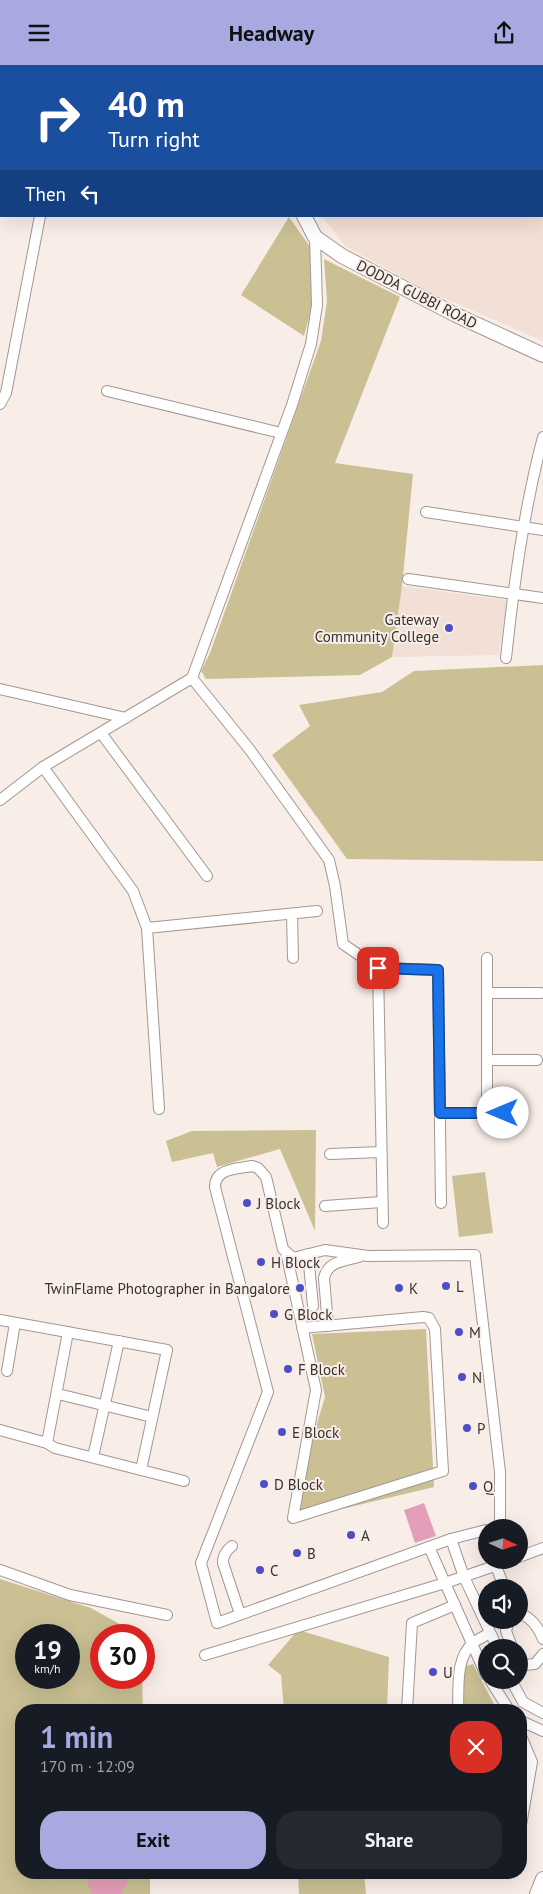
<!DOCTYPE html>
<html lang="en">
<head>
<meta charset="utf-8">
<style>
  :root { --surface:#171b24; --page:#242831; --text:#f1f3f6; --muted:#9ea1a6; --accent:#a8a9e0 }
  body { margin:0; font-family:"PT Sans",sans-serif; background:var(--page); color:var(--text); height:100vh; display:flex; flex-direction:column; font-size:19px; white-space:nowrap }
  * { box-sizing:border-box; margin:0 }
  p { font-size:16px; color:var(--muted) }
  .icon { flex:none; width:28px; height:28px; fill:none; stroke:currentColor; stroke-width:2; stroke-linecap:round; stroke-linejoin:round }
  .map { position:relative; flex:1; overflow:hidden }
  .sheet { position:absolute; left:15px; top:1639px; width:512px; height:175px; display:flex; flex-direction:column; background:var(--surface); border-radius:20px; box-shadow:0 5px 20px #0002 }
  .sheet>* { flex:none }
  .top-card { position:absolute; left:0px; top:0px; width:544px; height:152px; box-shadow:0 5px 20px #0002; background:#1a4fa0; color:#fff; overflow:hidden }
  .needle { width:32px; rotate:94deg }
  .tools { position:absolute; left:478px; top:1454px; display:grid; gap:10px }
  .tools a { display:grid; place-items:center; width:50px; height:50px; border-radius:50%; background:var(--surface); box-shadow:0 5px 20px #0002; font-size:25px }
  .speed { position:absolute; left:15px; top:1559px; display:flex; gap:10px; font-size:25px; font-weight:700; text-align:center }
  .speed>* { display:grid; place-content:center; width:65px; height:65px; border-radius:50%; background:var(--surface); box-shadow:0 5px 20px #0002; line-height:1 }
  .speed small { font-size:12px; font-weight:400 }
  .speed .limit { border:8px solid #d22; background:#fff; color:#111 }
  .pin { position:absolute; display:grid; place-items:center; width:42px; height:42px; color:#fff; margin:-21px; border-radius:10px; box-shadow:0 2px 8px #0006 }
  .me { position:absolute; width:55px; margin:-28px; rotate:270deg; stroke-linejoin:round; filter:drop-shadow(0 0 4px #0008) }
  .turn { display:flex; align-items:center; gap:18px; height:105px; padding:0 25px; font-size:22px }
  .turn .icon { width:65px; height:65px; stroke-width:2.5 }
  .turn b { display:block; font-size:35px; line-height:42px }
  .then { display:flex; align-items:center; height:48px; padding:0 25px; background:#0003; gap:10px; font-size:19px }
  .round { display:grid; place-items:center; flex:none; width:52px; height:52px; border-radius:20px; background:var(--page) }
  .headline { display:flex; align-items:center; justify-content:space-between; height:85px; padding:0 25px }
  h1 { font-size:30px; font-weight:600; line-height:38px; color:var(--accent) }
  .action { display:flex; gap:10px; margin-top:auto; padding:10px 25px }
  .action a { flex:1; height:58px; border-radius:20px; background:var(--accent); color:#111; font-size:20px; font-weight:600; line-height:58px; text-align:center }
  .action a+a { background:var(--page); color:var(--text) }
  header { display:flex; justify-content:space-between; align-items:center; height:65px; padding:0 25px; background:var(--accent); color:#111; font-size:22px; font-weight:600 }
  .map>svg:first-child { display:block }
  .built { fill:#f2dfd6 }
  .green { fill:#cac093; fill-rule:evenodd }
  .water { fill:#e59eb9 }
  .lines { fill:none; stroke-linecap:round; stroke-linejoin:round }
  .street-casing { stroke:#a29792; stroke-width:12 }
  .secondary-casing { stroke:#a29792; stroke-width:16 }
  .street { stroke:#fff; stroke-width:10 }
  .secondary { stroke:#fff; stroke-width:14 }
  .route-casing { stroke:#114b97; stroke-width:12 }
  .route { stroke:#1a73e8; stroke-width:9 }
  .poi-dot { fill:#4e4ec4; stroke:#f9ede8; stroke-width:2 }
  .labels { text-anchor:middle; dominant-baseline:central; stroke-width:4; stroke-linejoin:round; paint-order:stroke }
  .street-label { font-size:15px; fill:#35312f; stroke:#f9ede8 }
  .poi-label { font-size:15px; fill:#35312f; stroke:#f9ede8; text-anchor:start }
</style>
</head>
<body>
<header><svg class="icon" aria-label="menu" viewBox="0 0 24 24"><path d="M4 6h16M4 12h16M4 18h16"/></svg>Headway<svg class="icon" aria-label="share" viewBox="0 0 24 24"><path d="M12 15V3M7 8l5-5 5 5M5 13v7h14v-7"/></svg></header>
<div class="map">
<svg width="543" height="1829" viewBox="0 0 543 1829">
  <rect width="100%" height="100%" fill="#f9ede8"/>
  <!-- built -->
  <g class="built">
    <path d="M 543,84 L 543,276 L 430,227 L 345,181 L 322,151 L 542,151 Z"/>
    <path d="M 402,521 L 507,535 L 499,590 L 392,592 Z"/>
  </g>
  <!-- green -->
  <g class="green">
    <path d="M 289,152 L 311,183 L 313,237 L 304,271 L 241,230 Z"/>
    <path d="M 324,194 L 400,232 L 335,398 L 413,409 L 402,521 L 392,592 L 360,610 L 206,614 L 201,606 L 210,588 L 321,276 L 327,236 Z"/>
    <path d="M 543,600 L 543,796 L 347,794 L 272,690 L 310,661 L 299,640 L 382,627 L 414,606 Z"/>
    <path d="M 316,1065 L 315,1166 L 280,1084 L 217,1102 L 213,1088 L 172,1097 L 166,1076 L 192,1066 Z"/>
    <path d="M 485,1107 L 493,1168 L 459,1172 L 452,1111 Z"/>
    <path d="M 426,1264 L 434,1422 L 287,1457 L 325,1332 L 312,1269 Z"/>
    <path d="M 0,1514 L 91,1543 L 139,1570 L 101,1570 L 101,1612 L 142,1613 L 143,1645 L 21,1645 L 21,1808 L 150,1808 L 150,1829 L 0,1829 ZM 26,1570 L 69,1570 L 69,1612 L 26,1612 Z"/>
    <path d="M 298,1565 L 389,1592 L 387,1645 L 284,1645 L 281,1610 L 268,1600 Z"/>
    <path d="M 473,1599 L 497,1645 L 461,1645 L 463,1602 Z"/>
    <path d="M 298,1808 L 364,1808 L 366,1829 L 299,1829 Z"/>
  </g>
  <!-- water -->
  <g class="water">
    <path d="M 424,1438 L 436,1471 L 415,1478 L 404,1445 Z"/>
    <path d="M 90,1808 L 131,1808 L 122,1829 L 92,1829 L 88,1819 Z"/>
  </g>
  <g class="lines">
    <defs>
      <g id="street">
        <path d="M 127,1 L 128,0"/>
        <path d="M 494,1 L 494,0"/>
        <path d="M 542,33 L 543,33"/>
        <path d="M 0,52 L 1,53"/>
        <path d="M 107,326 L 281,368"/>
        <path d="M 0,339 L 6,328 L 40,151"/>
        <path d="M 426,447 L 543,465"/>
        <path d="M 408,514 L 543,533"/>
        <path d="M 506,593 C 514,518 524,444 543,372"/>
        <path d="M 192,613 L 250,685 L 329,795 L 335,821 L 343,879 L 378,903 L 438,905 L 441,1138"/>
        <path d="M 0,624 L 126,653"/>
        <path d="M 101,668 L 207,811"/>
        <path d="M 43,702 L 133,826 L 147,863 L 159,1044"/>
        <path d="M 0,735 L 43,702 L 192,613 L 292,340 L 311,279 L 317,240 L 315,172"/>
        <path d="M 292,849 L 293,893"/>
        <path d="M 147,863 L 317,846"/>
        <path d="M 487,893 L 487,1048"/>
        <path d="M 378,903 L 383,1158"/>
        <path d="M 487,928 L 541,928"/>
        <path d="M 487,995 L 537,995"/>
        <path d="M 440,1048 L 519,1048"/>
        <path d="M 330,1089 L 381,1087"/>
        <path d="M 325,1141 L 382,1137"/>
        <path d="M 286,1187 L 316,1325 L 293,1453 L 443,1406 L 435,1264 L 429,1253 L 423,1252 L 302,1263"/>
        <path d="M 308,1189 L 313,1241"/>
        <path d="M 0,1255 L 167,1285 L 141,1405"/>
        <path d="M 328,1261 L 324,1213 C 328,1196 344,1196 359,1192"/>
        <path d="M 68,1267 L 47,1378 L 55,1383 L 184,1416"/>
        <path d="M 7,1306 L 15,1258"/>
        <path d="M 58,1329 L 152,1352"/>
        <path d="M 0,1365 L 47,1378"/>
        <path d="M 93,1392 L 119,1276"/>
        <path d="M 486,1465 L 451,1474 L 217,1558 L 201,1498 L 268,1327 L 215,1122 C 215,1103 237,1104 252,1101 L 258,1103 L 266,1112 L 283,1184 L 293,1193 L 325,1185 L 368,1191 L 475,1190 L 500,1407 L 500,1462 L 497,1462"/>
        <path d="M 451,1474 L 464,1512 L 497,1582"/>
        <path d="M 232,1481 C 226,1486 223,1490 223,1498 L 240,1549"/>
        <path d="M 429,1482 L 486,1610"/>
        <path d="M 519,1492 L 543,1483"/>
        <path d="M 496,1501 L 504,1522"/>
        <path d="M 0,1505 L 70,1530 L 167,1550"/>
        <path d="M 519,1548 C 532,1553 538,1562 543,1574"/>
        <path d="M 509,1555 L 506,1566 L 512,1582"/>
        <path d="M 205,1590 L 445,1518 L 512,1495"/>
        <path d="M 519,1596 L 525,1600 L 535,1599 L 543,1589"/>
        <path d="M 490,1615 L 509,1645"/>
        <path d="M 511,1615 L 523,1637 L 543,1648"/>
        <path d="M 407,1645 L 412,1558 L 455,1540"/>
        <path d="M 458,1645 C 459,1624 455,1593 473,1578 C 478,1574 485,1571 490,1568"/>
        <path d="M 521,1656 L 543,1666"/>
        <path d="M 521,1671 L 532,1697 L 521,1760"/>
      </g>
      <g id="secondary">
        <path d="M 144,0 L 144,1"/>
        <path d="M 304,151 L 315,172 L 342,191 L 456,250 L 543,290"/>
        <path d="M 537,1829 L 543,1814"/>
      </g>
    </defs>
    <!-- street casing -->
    <use href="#street" class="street-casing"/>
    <!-- secondary casing -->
    <use href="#secondary" class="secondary-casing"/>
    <!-- street -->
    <use href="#street" class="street"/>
    <!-- secondary -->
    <use href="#secondary" class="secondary"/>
  </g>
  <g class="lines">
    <defs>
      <path id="route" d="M 378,903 L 438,905 L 440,1048 L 503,1048"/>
    </defs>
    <!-- route casing -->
    <use href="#route" class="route-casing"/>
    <!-- route -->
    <use href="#route" class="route"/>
  </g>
  <!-- markers -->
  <g class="poi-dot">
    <circle cx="449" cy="563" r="5"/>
    <circle cx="247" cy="1138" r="5"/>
    <circle cx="261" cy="1197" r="5"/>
    <circle cx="446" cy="1221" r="5"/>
    <circle cx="300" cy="1223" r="5"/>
    <circle cx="399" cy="1223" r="5"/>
    <circle cx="274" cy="1249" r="5"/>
    <circle cx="459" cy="1267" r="5"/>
    <circle cx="288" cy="1304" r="5"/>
    <circle cx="462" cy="1312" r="5"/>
    <circle cx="467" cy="1363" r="5"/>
    <circle cx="282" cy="1367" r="5"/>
    <circle cx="264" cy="1419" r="5"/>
    <circle cx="473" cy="1421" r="5"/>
    <circle cx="351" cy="1470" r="5"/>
    <circle cx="297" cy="1488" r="5"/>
    <circle cx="260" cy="1505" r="5"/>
    <circle cx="433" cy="1607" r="5"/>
  </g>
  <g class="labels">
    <!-- street labels -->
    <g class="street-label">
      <text transform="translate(417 229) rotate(27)">DODDA GUBBI ROAD</text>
    </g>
    <!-- poi labels -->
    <g class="poi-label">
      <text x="439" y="554" text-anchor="end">Gateway<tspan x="439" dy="17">Community College</tspan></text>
      <text x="257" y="1138">J Block</text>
      <text x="271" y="1197">H Block</text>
      <text x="456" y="1221">L</text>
      <text x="290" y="1223" text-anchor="end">TwinFlame Photographer in Bangalore</text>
      <text x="409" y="1223">K</text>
      <text x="284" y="1249">G Block</text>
      <text x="469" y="1267">M</text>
      <text x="298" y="1304">F Block</text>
      <text x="472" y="1312">N</text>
      <text x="477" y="1363">P</text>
      <text x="292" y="1367">E Block</text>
      <text x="274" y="1419">D Block</text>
      <text x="483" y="1421">Q</text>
      <text x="361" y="1470">A</text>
      <text x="307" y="1488">B</text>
      <text x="270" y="1505">C</text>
      <text x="443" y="1607">U</text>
    </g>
  </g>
</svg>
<div class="tools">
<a><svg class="needle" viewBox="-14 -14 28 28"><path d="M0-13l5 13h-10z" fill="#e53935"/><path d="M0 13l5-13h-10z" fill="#9ea1a6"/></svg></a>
<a><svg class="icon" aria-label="sound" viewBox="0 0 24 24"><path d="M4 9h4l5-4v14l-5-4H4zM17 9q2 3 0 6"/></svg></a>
<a><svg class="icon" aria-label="search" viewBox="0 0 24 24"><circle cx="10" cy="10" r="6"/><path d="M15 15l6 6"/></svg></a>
</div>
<div class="speed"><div>19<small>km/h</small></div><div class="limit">30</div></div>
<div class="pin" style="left:378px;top:903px;background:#d93025"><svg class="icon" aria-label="arrive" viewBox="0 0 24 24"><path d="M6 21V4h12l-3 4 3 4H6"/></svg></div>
<svg class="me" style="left:503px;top:1048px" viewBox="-20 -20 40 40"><circle r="19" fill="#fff"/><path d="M0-13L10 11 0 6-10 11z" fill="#1a73e8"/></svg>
<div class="top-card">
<div class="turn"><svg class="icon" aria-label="right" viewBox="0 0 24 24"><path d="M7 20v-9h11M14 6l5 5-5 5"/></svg><div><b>40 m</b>Turn right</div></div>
<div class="then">Then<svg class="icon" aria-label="left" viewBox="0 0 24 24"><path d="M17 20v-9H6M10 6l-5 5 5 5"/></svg></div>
</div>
<section class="sheet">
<div class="headline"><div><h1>1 min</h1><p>170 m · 12:09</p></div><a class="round" style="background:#d93025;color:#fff"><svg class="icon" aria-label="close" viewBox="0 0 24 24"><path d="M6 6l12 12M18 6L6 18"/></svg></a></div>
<div class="action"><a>Exit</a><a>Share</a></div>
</section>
</div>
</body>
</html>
